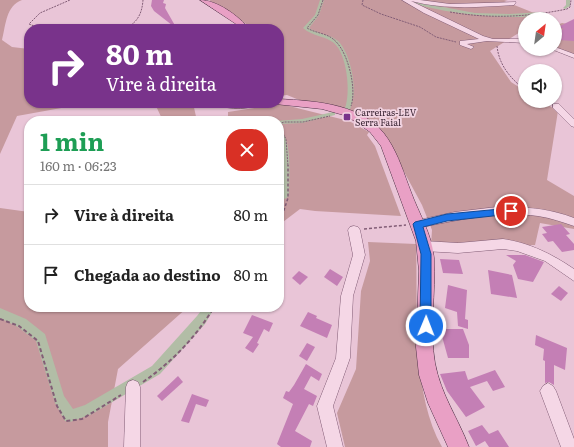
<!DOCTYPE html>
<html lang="pt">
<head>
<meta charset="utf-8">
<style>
  :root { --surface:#fff; --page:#f2f2f2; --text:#222; --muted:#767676; --line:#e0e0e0 }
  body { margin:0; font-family:Literata,serif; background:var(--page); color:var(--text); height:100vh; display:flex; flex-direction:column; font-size:15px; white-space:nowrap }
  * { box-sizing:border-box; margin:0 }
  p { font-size:13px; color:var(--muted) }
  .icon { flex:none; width:22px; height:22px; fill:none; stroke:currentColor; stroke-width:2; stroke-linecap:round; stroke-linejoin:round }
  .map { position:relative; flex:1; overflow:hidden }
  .side { position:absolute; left:24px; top:116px; width:260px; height:196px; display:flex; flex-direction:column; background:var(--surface); border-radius:16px; box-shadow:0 1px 3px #0004 }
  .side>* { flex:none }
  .guide { position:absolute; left:24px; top:24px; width:260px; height:84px; border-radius:16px; box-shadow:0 1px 3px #0004; background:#79338b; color:#fff; overflow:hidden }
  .needle { width:26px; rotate:29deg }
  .controls { position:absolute; left:518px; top:12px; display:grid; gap:8px }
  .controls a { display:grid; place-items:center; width:44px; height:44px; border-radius:50%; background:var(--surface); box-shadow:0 1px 3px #0004; font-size:20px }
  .pin { position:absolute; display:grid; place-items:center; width:34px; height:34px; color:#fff; margin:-17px; border:2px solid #fff; border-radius:50%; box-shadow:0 1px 4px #0007 }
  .me { position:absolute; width:44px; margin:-22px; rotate:1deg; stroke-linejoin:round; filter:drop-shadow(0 0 3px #0008) }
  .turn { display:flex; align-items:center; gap:14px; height:84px; padding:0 16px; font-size:18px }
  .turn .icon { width:52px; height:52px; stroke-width:2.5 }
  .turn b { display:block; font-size:28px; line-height:34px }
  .round { display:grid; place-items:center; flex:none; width:42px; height:42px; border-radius:16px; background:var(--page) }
  .headline { display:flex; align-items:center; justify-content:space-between; height:68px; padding:0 16px }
  h1 { font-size:24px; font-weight:700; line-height:30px; color:#1e9e55 }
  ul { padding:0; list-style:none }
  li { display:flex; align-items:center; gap:12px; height:60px; padding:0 16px; border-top:1px solid var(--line) }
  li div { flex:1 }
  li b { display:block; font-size:15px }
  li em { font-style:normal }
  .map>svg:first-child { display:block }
  .green { fill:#c69a9e }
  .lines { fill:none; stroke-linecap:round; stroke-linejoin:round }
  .canal { fill:#b2bda6; fill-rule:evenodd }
  .building { fill:#c47fb5 }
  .minor-casing { stroke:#825d76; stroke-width:1 }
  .major-casing { stroke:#513148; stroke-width:1 }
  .path-far2 { stroke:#825d76; stroke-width:1; stroke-dasharray:2 1; stroke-linecap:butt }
  .path-far1 { stroke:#825d76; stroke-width:1.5; stroke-dasharray:3 2; stroke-linecap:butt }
  .path { stroke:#825d76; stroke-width:2; stroke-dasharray:4 2.5; stroke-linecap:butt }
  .minor { fill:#f5d7e6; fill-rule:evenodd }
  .major { fill:#e9a0c5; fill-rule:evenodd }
  .route { fill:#1a73e8; stroke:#114b97 }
  .poi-dot { fill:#79338b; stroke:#f2d4e2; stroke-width:1.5 }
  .labels { text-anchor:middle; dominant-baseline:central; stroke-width:3.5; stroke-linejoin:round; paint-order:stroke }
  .far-poi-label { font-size:9px; fill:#341f2e; stroke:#f2d4e2; text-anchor:start }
</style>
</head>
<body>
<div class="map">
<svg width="574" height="447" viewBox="0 0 574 447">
  <rect width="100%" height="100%" fill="#e9c5d7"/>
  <!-- green -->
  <g class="green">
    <path d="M 0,0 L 22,0 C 6,6 6,24 2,40 L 12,47 L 29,49 L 29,103 L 89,103 L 17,116 L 0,154 Z"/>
    <path d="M 209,0 L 508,0 L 504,1 L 544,17 L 541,19 L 525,19 L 525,29 L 490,51 L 511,82 L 525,91 L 525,101 L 541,101 L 558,111 L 547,180 L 574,196 L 574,229 L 540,223 L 535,245 L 431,245 L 432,230 L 422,205 L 382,131 L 342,111 L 309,104 L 287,95 L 279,96 L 279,29 L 254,29 Z"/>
    <path d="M 562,23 L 574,25 L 574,55 L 555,48 C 555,39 552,27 562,23 Z"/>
    <path d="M 147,103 L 193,103 L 197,121 L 163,121 L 156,106 Z"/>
    <path d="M 281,104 L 349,121 L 369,132 L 367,135 L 375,146 L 401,216 L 315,211 L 300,209 L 279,225 L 279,121 L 228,121 L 228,112 Z"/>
    <path d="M 0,208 L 29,212 L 29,307 L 188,307 L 118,369 L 108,422 L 108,447 L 0,447 Z"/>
    <path d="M 368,242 L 416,244 C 418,305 411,393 442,447 L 345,447 L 337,413 L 356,369 L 361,291 L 370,261 Z"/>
  </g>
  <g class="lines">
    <!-- canal -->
    <g class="canal">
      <path d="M 320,0 L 324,0 L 319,15 L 309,28 C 318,34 330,34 338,41 C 351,53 359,94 350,109 L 348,110 L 345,108 C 351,93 347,54 334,43 C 325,36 312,36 303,28 L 315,15 Z"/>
      <path d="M 406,0 L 475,13 L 509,14 L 543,12 L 545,13 C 539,17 529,16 522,17 C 482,18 444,12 406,2 Z"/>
      <path d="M 566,0 L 570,0 L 570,6 L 565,9 L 563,8 L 566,5 Z"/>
      <path d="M 333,112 L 335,113 L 335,115 L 302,123 L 279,124 L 279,121 L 276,121 L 302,119 Z"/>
      <path d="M 279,130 C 293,135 289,183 289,196 L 285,199 L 281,196 L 281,148 L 279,142 Z"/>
      <path d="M 204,307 L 215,307 L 205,324 L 160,374 L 92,414 L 70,422 L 65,421 L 55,403 L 36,341 L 18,327 L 0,318 L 0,308 L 26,319 L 45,334 L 64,396 L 73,409 L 85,405 L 152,366 L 197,316 Z"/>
    </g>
  </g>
  <!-- building -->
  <g class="building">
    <path d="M 152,0 L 164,0 L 163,3 L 166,4 L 165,8 L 177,29 L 154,11 L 151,6 Z"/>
    <path d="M 574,19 L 574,41 L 559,40 L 555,35 L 555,32 L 564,29 L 558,27 Z"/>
    <path d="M 561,224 L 570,234 L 566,235 L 574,244 L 574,250 L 562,252 L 553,241 L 548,242 L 542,234 L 547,233 L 542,227 Z"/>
    <path d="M 506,255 L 525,255 L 544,262 L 533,282 L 518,279 L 513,265 L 516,261 Z"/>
    <path d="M 440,259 L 459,260 L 463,274 L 443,273 Z"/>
    <path d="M 330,269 L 343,277 L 337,286 L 324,277 Z"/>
    <path d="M 488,270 L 512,275 L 517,298 L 491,294 Z"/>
    <path d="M 299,271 L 308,277 L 300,285 L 292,278 Z"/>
    <path d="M 448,285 L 467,290 L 465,319 L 468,320 L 468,329 L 458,326 L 457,312 L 445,308 Z"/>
    <path d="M 559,286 L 568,293 L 561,301 L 551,294 Z"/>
    <path d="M 308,312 L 317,316 L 316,318 L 332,325 L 327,338 L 300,326 Z"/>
    <path d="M 252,315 L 273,323 L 269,332 L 264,329 L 257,343 L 259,344 L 253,353 L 245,348 L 253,337 L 243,333 Z"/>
    <path d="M 440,329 L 463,329 L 469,345 L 469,358 L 448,358 Z"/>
    <path d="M 536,335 L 567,348 L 565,370 L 554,365 L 554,385 L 549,382 L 545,383 L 545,361 L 543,360 L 544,349 L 535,345 Z"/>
    <path d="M 307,343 L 315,347 L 307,361 L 299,356 Z"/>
    <path d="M 306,364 L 322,374 L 319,381 L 311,376 L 304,389 L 317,396 L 313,406 L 309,404 L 295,431 L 312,441 L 310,447 L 281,447 L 277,444 L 293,404 L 283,398 L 286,391 L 289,392 L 294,385 Z"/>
    <path d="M 495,370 L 505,387 L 493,391 L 487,381 L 470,387 L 485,407 L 466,417 L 447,391 L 440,374 L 465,371 L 468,380 Z"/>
    <path d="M 178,376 L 183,382 L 162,401 L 157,396 Z"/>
    <path d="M 192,394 L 209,400 L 206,407 L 196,404 L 189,423 L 181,421 Z"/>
    <path d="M 482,425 L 489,434 L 498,430 L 509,447 L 489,447 L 485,441 L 476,446 L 468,431 Z"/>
  </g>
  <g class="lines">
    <defs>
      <g id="minor">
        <path d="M 402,0 L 420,0 L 450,4 L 516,2 L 514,5 C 479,7 445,10 411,1 L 483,36 L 493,39 L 525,39 L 525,43 L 487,41 L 467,44 L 474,47 L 471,49 L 460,45 L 460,41 L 479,39 L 424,13 Z"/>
        <path d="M 555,47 L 574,54 L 574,58 L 551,49 L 555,49 Z"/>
        <path d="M 553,104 L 559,104 L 574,119 L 574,127 L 571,126 L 553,108 Z"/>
        <path d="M 497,207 C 524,207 548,208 574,218 L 574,226 C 562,222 551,218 538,216 C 498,211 457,220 418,228 L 414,227 L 412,224 L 414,221 L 455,212 Z"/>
        <path d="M 354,226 L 358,227 L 360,230 L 365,255 L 353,296 L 350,358 L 333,406 L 343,447 L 327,447 L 317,406 L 336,358 L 341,296 L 353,255 L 348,230 L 350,227 Z"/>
        <path d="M 503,239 C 530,243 552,254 574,269 L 574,281 L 545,261 L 517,251 L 503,249 L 458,253 L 424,251 L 420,249 L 418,246 L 420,243 L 424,241 L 458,243 Z"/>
        <path d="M 133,380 L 138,382 L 140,387 L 140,447 L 124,447 L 126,387 L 128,382 Z"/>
        <path d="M 548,383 L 553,386 L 556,391 L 574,439 L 574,447 L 561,447 L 540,391 L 543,386 Z"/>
      </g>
      <g id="major">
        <path d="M 200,0 C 217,0 239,16 249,29 L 241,29 L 236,24 Z"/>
        <path d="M 279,99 C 317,101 366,104 388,139 C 399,156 404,174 411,192 C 419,214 432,234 434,258 C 436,293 429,329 435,363 C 441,395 458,418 469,447 L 448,447 L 428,403 L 419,375 L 416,347 L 419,271 L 416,241 L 381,146 L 370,132 L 347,116 L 322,109 L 275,104 L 275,103 L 279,103 Z"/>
        <path d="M 212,103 L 259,103 C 252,111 223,108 213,105 Z"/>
      </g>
    </defs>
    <!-- minor casing -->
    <use href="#minor" class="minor-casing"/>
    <!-- major casing -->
    <use href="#major" class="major-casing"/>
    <!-- path-far2 -->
    <g class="path-far2">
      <path d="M 323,0 L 318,15 L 307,28 C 315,33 326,33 333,39 C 348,50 357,89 351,106"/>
      <path d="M 363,0 L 362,5 L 381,14 L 420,27 L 436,37 L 456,42"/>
      <path d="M 450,12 C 490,19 528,17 567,9 L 570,7 L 571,0"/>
      <path d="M 42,29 L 29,24 L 40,13 L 70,0"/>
      <path d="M 123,29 C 137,24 142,14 143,0"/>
      <path d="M 497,46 C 499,65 510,78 525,90"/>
      <path d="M 279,124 L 284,122 L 303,122 L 330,116"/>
      <path d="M 279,126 L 286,139 L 288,166"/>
    </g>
    <!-- path-far1 -->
    <g class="path-far1">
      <path d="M 279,225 L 288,198 L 288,165"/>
      <path d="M 364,229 L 406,225"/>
    </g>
    <!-- path -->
    <g class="path">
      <path d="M 0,319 L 19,326 L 38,341 L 57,406 L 66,421 L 82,419 L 121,395"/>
      <path d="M 143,382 C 172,362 196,337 214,307"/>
    </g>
    <!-- minor -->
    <use href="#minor" class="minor"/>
    <!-- major -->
    <use href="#major" class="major"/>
  </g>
  <!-- route -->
  <path class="route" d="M 511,208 L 515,211 L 511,214 L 447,221 L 423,227 L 431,254 L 431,326 L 430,329 L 426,331 L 422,329 L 420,326 L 421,254 L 413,224 L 415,222 L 447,214 Z"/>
  <!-- markers -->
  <rect class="poi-dot" x="343" y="113" width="8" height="8" rx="2"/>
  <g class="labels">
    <!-- far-poi labels -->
    <g class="far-poi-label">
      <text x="355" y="112">Carreiras-LEV<tspan x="355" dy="10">Serra Faial</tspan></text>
    </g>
  </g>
</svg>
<div class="controls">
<a><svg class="needle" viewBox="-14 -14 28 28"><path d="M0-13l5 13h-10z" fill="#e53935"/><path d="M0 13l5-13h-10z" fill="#767676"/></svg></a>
<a><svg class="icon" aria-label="sound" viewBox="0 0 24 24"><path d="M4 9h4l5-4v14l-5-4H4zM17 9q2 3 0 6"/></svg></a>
</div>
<div class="pin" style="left:511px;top:211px;background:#d93025"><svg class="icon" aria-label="arrive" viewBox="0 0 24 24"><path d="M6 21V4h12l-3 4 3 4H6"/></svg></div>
<svg class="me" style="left:426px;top:326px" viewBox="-20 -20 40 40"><circle r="17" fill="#1a73e8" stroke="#fff" stroke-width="3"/><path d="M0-11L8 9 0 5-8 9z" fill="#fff"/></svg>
<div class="guide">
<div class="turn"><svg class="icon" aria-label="right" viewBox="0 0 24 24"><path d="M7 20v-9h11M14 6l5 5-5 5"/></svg><div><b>80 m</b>Vire à direita</div></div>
</div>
<section class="side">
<div class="headline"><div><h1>1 min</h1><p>160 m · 06:23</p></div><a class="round" style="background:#d93025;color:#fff"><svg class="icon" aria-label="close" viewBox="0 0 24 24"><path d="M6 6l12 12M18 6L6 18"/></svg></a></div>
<ul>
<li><svg class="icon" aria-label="right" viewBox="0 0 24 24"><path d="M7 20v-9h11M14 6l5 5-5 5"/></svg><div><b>Vire à direita</b></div><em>80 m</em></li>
<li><svg class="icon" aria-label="arrive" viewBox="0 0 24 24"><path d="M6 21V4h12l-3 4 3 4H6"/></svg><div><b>Chegada ao destino</b></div><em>80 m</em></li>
</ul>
</section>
</div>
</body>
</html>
